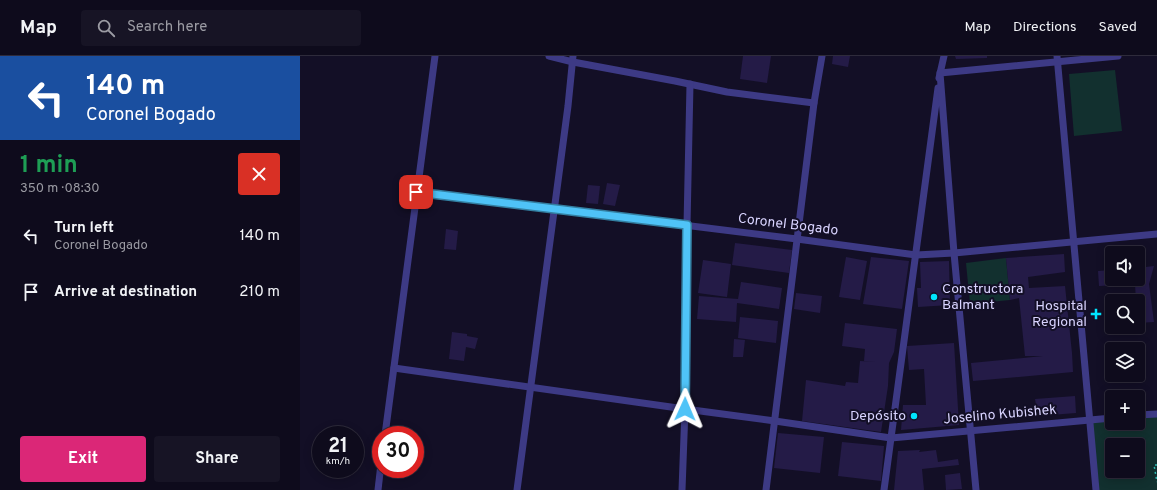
<!DOCTYPE html>
<html lang="en">
<head>
<meta charset="utf-8">
<style>
  :root { --surface:#0e0b1c; --page:#171425; --text:#f1f3f6; --muted:#9b9ba3; --line:#2e2b3b; --accent:#db2777 }
  body { margin:0; font-family:Overpass,sans-serif; background:var(--page); color:var(--text); height:100vh; display:flex; flex-direction:column; font-size:15px; white-space:nowrap }
  * { box-sizing:border-box; margin:0 }
  p { font-size:13px; color:var(--muted) }
  .icon { flex:none; width:22px; height:22px; fill:none; stroke:currentColor; stroke-width:2; stroke-linecap:round; stroke-linejoin:round }
  .map { position:relative; flex:1; overflow:hidden }
  .sheet { display:flex; flex-direction:column; background:var(--surface); width:300px }
  .sheet>* { flex:none }
  .hud { background:#1a4fa0; color:#fff; overflow:hidden }
  .buttons { position:absolute; left:805px; top:190px; display:grid; gap:8px }
  .buttons a { display:grid; place-items:center; width:40px; height:40px; border-radius:4px; background:var(--surface); box-shadow:0 2px 10px #0003,0 0 0 1px var(--line); font-size:20px }
  .speed { position:absolute; left:12px; top:370px; display:flex; gap:8px; font-size:20px; font-weight:700; text-align:center }
  .speed>* { display:grid; place-content:center; width:52px; height:52px; border-radius:50%; background:var(--surface); box-shadow:0 2px 10px #0003,0 0 0 1px var(--line); line-height:1 }
  .speed small { font-size:10px; font-weight:400 }
  .speed .limit { border:6px solid #d22; background:#fff; color:#111 }
  .pin { position:absolute; display:grid; place-items:center; width:34px; height:34px; color:#fff; margin:-17px; border-radius:8px; box-shadow:0 2px 6px #0006 }
  .me { position:absolute; width:44px; margin:-22px; rotate:1deg; stroke-linejoin:round; filter:drop-shadow(0 0 3px #0008) }
  .turn { display:flex; align-items:center; gap:14px; height:84px; padding:0 20px; font-size:18px }
  .turn .icon { width:52px; height:52px; stroke-width:2.5 }
  .turn b { display:block; font-size:28px; line-height:34px }
  .round { display:grid; place-items:center; flex:none; width:42px; height:42px; border-radius:4px; background:var(--page) }
  .summary { display:flex; align-items:center; justify-content:space-between; height:68px; padding:0 20px }
  h1 { font-size:24px; font-weight:700; line-height:30px; color:#1e9e55 }
  .button { display:flex; gap:8px; margin-top:auto; padding:8px 20px }
  .button a { flex:1; height:46px; border-radius:4px; background:var(--accent); color:#fff; font-size:16px; font-weight:700; line-height:46px; text-align:center }
  .button a+a { background:var(--page); color:var(--text) }
  ul { padding:0; list-style:none }
  li { display:flex; align-items:center; gap:12px; height:56px; padding:0 20px }
  li div { flex:1 }
  li b { display:block; font-size:15px }
  li em { font-style:normal }
  header { display:flex; align-items:center; gap:24px; box-sizing:border-box; height:56px; padding:0 20px; background:var(--surface); border-bottom:1px solid var(--line) }
  header strong { font-size:19px }
  nav { display:flex; gap:22px; margin-inline-start:auto; font-size:14px }
  .search { width:280px; height:36px; background:var(--page); display:flex; align-items:center; gap:10px; box-sizing:border-box; padding:0 14px; border-radius:4px; color:var(--muted); font-size:15px }
  main { display:flex; flex:1; min-height:0 }
  .map>svg:first-child { display:block }
  .green { fill:#12302f; fill-rule:evenodd }
  .building { fill:#241b47 }
  .lines { fill:none; stroke-linecap:round; stroke-linejoin:round }
  .path { stroke:#2fb8b0; stroke-width:1.5; stroke-dasharray:2 3; stroke-linecap:butt }
  .minor { stroke:#3d3a85; stroke-width:7 }
  .route-casing { stroke:#337fa1; stroke-width:10 }
  .route { stroke:#4fc3f7; stroke-width:7 }
  .poi-dot { fill:#00e5ff; stroke:#130f26; stroke-width:1.5 }
  .labels { text-anchor:middle; dominant-baseline:central; stroke-width:4; stroke-linejoin:round; paint-order:stroke }
  .street-label { font-size:14px; fill:#d9d4ff; stroke:#130f26 }
  .poi-label { font-size:14px; fill:#d9d4ff; stroke:#130f26; text-anchor:end }
</style>
</head>
<body>
<header>
<strong>Map</strong>
<div class="search"><svg class="icon" aria-label="search" viewBox="0 0 24 24"><circle cx="10" cy="10" r="6"/><path d="M15 15l6 6"/></svg>Search here</div>
<nav><a>Map</a><a>Directions</a><a>Saved</a></nav>
</header>
<main>
<section class="sheet">
<div class="hud">
<div class="turn"><svg class="icon" aria-label="left" viewBox="0 0 24 24"><path d="M17 20v-9H6M10 6l-5 5 5 5"/></svg><div><b>140 m</b>Coronel Bogado</div></div>
</div>
<div class="summary"><div><h1>1 min</h1><p>350 m · 08:30</p></div><a class="round" style="background:#d93025;color:#fff"><svg class="icon" aria-label="close" viewBox="0 0 24 24"><path d="M6 6l12 12M18 6L6 18"/></svg></a></div>
<ul>
<li><svg class="icon" aria-label="left" viewBox="0 0 24 24"><path d="M17 20v-9H6M10 6l-5 5 5 5"/></svg><div><b>Turn left</b><p>Coronel Bogado</p></div><em>140 m</em></li>
<li><svg class="icon" aria-label="arrive" viewBox="0 0 24 24"><path d="M6 21V4h12l-3 4 3 4H6"/></svg><div><b>Arrive at destination</b></div><em>210 m</em></li>
</ul>
<div class="button"><a>Exit</a><a>Share</a></div>
</section>
<div class="map">
<svg width="857" height="434" viewBox="0 0 857 434">
  <rect width="100%" height="100%" fill="#130f26"/>
  <!-- green -->
  <g class="green">
    <path d="M 815,14 L 822,75 L 774,80 L 769,18 Z"/>
    <path d="M 706,202 L 710,244 L 670,248 L 666,207 Z"/>
    <path d="M 857,358 L 857,434 L 796,434 L 789,364 L 812,362 L 812,367 L 838,367 L 838,359 ZM 812,389 L 838,389 L 838,415 L 812,415 Z"/>
  </g>
  <!-- building -->
  <g class="building">
    <path d="M 443,0 L 471,0 L 467,27 L 440,23 Z"/>
    <path d="M 533,0 L 550,0 L 548,11 L 532,8 Z"/>
    <path d="M 655,0 L 687,0 L 687,2 L 656,3 Z"/>
    <path d="M 307,127 L 320,129 L 315,150 L 303,148 Z"/>
    <path d="M 288,129 L 300,130 L 298,148 L 286,147 Z"/>
    <path d="M 146,173 L 158,175 L 156,194 L 144,193 Z"/>
    <path d="M 435,187 L 492,194 L 489,217 L 432,209 Z"/>
    <path d="M 764,198 L 765,216 L 728,221 L 729,232 L 765,230 L 772,297 L 773,316 L 673,325 L 671,307 L 743,300 L 725,300 L 719,242 L 710,244 L 706,202 Z"/>
    <path d="M 546,201 L 567,205 L 560,244 L 539,241 Z"/>
    <path d="M 571,201 L 609,205 L 602,253 L 563,248 Z"/>
    <path d="M 403,204 L 431,208 L 427,241 L 398,237 Z"/>
    <path d="M 649,205 L 650,249 L 618,251 L 617,232 L 621,232 L 620,206 Z"/>
    <path d="M 854,210 L 849,228 L 854,266 L 838,267 L 838,245 L 836,245 L 835,228 L 799,230 L 798,215 L 812,214 L 812,223 L 838,223 L 838,212 Z"/>
    <path d="M 441,226 L 482,232 L 479,253 L 437,247 L 436,266 L 397,263 L 399,240 L 438,243 Z"/>
    <path d="M 496,237 L 522,240 L 520,257 L 494,253 Z"/>
    <path d="M 812,259 L 812,269 L 807,270 L 806,260 Z"/>
    <path d="M 440,261 L 478,265 L 476,287 L 438,282 Z"/>
    <path d="M 545,267 L 597,273 L 594,296 L 589,307 L 588,330 L 581,376 L 502,365 L 506,324 L 545,330 L 546,326 L 558,327 L 560,305 L 576,306 L 564,305 L 565,293 L 542,290 Z"/>
    <path d="M 152,276 L 167,278 L 167,280 L 178,282 L 175,293 L 166,291 L 164,305 L 149,303 Z"/>
    <path d="M 434,283 L 445,284 L 443,301 L 433,301 Z"/>
    <path d="M 654,287 L 659,369 L 601,374 L 603,349 L 626,349 L 624,313 L 609,314 L 607,290 Z"/>
    <path d="M 775,340 L 776,357 L 738,360 L 735,343 Z"/>
    <path d="M 478,377 L 524,381 L 520,417 L 474,412 Z"/>
    <path d="M 542,386 L 584,390 L 581,425 L 538,420 Z"/>
    <path d="M 620,394 L 619,396 L 636,394 L 638,406 L 658,403 L 659,409 L 622,413 L 624,434 L 594,434 L 598,395 Z"/>
    <path d="M 660,417 L 662,433 L 646,434 L 645,419 Z"/>
  </g>
  <g class="lines">
    <!-- path -->
    <g class="path">
      <path d="M 817,368 L 833,367"/>
      <path d="M 857,409 L 854,409 L 857,426"/>
    </g>
    <!-- minor -->
    <g class="minor">
      <path d="M 249,0 L 273,6 L 375,25 L 427,36 L 514,47"/>
      <path d="M 757,0 L 796,434"/>
      <path d="M 639,22 L 644,0"/>
      <path d="M 117,136 L 497,183 L 616,199 L 654,197 L 857,178"/>
      <path d="M 94,312 L 385,353 L 475,365 L 591,382 L 812,362"/>
      <path d="M 838,359 L 857,358"/>
      <path d="M 85,379 L 135,0"/>
      <path d="M 78,434 L 81,408"/>
      <path d="M 217,434 L 268,50 L 273,0"/>
      <path d="M 382,434 L 385,353 L 387,169 L 390,28"/>
      <path d="M 466,434 L 514,47 L 522,0"/>
      <path d="M 584,434 L 638,32"/>
      <path d="M 676,434 L 654,197 L 640,17 L 818,0"/>
    </g>
  </g>
  <g class="lines">
    <defs>
      <path id="route" d="M 116,136 L 387,169 L 385,353"/>
    </defs>
    <!-- route casing -->
    <use href="#route" class="route-casing"/>
    <!-- route -->
    <use href="#route" class="route"/>
  </g>
  <!-- markers -->
  <g class="poi-dot">
    <circle cx="634" cy="241" r="4"/>
    <path d="M794 252h4v4h4v4h-4v4h-4v-4h-4v-4h4z"/>
    <circle cx="614" cy="360" r="4"/>
  </g>
  <g class="labels">
    <!-- street labels -->
    <g class="street-label">
      <text transform="translate(488 169) rotate(7)">Coronel Bogado</text>
      <text transform="translate(700 359) rotate(-5)">Joselino Kubishek</text>
    </g>
    <!-- poi labels -->
    <g class="poi-label">
      <text x="642" y="233" text-anchor="start">Constructora<tspan x="642" dy="16">Balmant</tspan></text>
      <text x="787" y="250">Hospital<tspan x="787" dy="16">Regional</tspan></text>
      <text x="606" y="360">Depósito</text>
    </g>
  </g>
</svg>
<div class="buttons">
<a><svg class="icon" aria-label="sound" viewBox="0 0 24 24"><path d="M4 9h4l5-4v14l-5-4H4zM17 9q2 3 0 6"/></svg></a>
<a><svg class="icon" aria-label="search" viewBox="0 0 24 24"><circle cx="10" cy="10" r="6"/><path d="M15 15l6 6"/></svg></a>
<a><svg class="icon" aria-label="layers" viewBox="0 0 24 24"><path d="M12 4l9 5-9 5-9-5zM3 14l9 5 9-5"/></svg></a>
<a>+</a>
<a>−</a>
</div>
<div class="speed"><div>21<small>km/h</small></div><div class="limit">30</div></div>
<div class="pin" style="left:116px;top:136px;background:#d93025"><svg class="icon" aria-label="arrive" viewBox="0 0 24 24"><path d="M6 21V4h12l-3 4 3 4H6"/></svg></div>
<svg class="me" style="left:385px;top:353px" viewBox="-20 -20 40 40"><path d="M0-17L14 15 0 8-14 15z" fill="#4fc3f7" stroke="#fff" stroke-width="4"/></svg>
</div>
</main>
</body>
</html>
